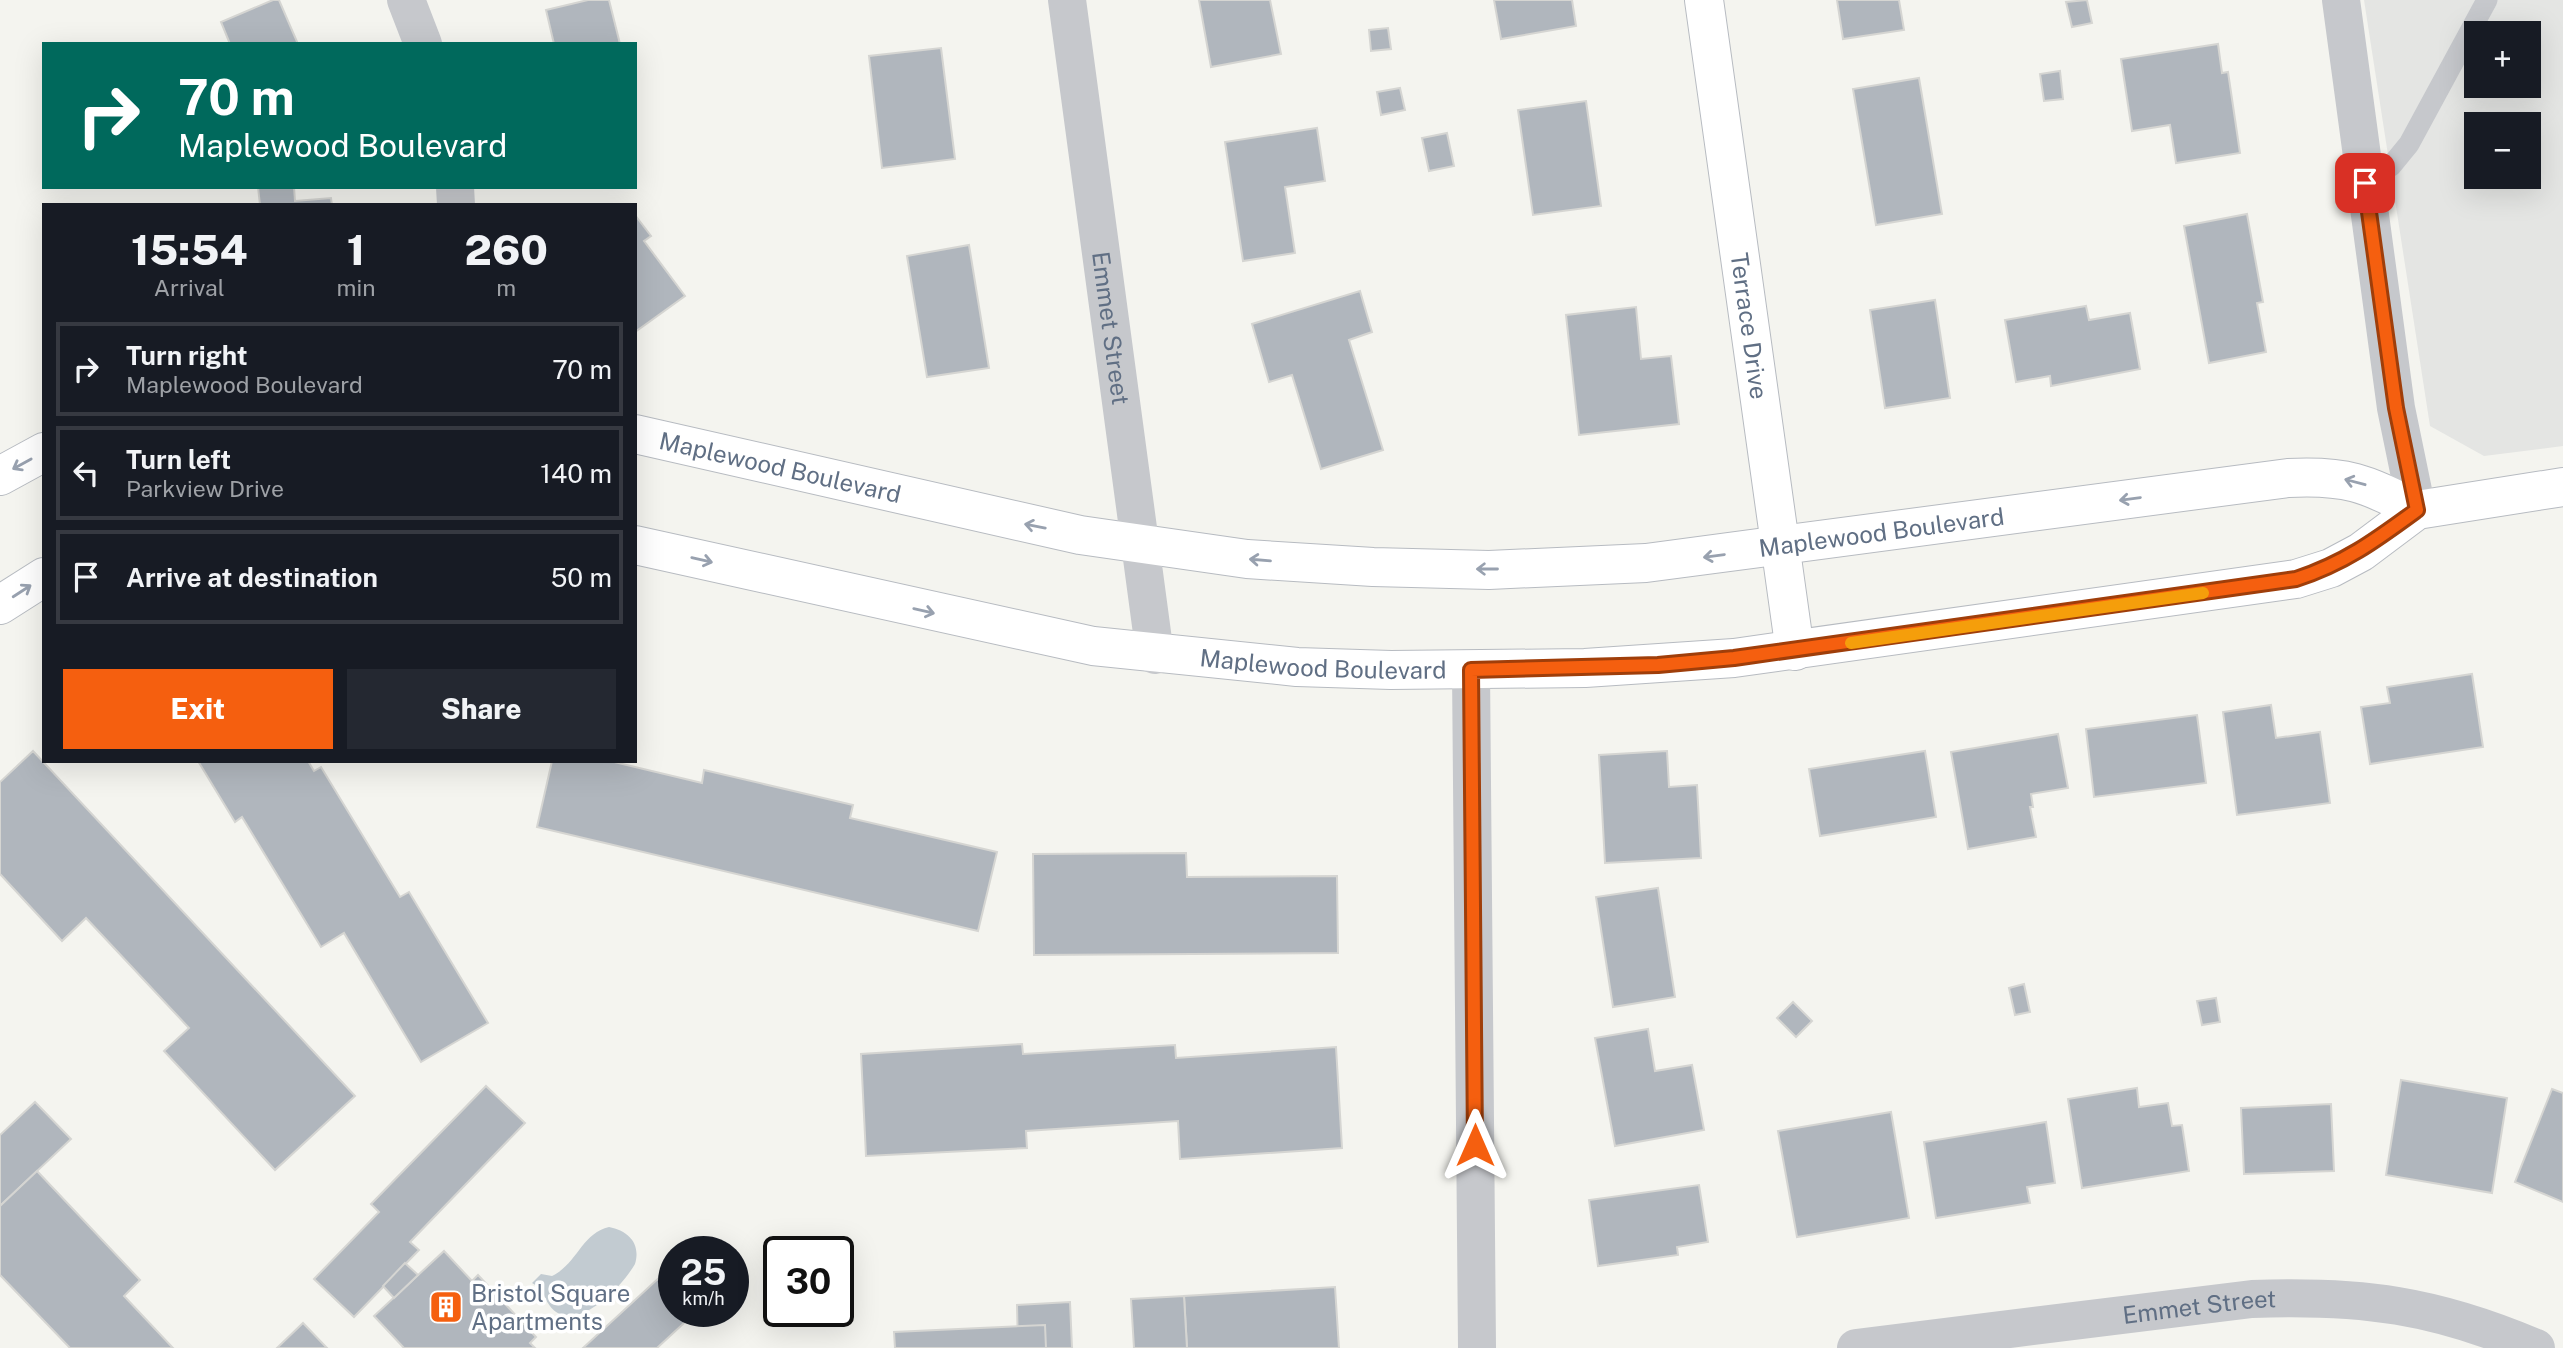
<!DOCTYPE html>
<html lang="en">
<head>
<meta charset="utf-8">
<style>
  :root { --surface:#171b24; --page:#242831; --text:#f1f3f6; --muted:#9ea1a6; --line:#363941; --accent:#f55f0f }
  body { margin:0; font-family:"Public Sans",sans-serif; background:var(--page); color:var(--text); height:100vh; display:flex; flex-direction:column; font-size:26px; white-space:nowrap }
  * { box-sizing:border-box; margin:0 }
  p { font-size:23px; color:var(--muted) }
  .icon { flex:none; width:38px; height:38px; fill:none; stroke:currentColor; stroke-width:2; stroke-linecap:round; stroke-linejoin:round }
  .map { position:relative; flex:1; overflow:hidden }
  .side { position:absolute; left:42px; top:203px; width:595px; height:560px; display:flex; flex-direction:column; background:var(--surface); border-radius:0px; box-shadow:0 7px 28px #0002 }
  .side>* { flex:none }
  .top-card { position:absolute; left:42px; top:42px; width:595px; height:147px; border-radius:0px; box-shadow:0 7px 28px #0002; background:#00695c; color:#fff; overflow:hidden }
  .buttons { position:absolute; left:2464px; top:21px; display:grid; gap:14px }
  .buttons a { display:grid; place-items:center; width:77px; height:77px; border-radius:0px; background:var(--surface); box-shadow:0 7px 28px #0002; font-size:35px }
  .speed { position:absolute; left:658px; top:1236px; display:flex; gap:14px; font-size:35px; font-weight:700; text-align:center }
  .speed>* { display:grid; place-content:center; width:91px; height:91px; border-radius:50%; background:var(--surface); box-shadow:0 7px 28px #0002; line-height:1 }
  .speed small { font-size:18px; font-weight:400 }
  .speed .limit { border:4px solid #111; border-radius:10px; background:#fff; color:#111 }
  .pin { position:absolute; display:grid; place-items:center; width:60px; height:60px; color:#fff; margin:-30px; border-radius:14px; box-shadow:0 4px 10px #0006 }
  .me { position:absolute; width:77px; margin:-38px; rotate:0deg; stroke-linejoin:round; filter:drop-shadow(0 0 5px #0008) }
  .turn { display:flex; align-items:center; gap:24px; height:147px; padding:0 21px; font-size:32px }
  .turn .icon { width:91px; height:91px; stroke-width:2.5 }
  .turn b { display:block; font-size:49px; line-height:60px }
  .eta { display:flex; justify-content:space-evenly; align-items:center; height:119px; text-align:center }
  .eta b { font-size:42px; font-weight:800; line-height:49px }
  .action { display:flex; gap:14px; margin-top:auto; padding:14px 21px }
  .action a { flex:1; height:80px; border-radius:0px; background:var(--accent); color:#fff; font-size:28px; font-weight:800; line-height:80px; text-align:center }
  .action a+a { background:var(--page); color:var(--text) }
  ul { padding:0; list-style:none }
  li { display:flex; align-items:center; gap:21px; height:94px; margin:0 14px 10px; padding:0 7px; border:4px solid var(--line); border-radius:0px }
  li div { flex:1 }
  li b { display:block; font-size:26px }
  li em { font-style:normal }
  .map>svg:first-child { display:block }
  .built { fill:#e4e5e3; fill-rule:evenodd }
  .water { fill:#c2cbd1 }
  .building { fill:#b0b6bd; stroke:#d5d5d2; stroke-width:2 }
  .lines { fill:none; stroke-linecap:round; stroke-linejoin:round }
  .secondary-casing { stroke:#b7bbc1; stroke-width:40 }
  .lane { stroke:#c6c8cc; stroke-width:21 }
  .street { stroke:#c6c8cc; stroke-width:38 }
  .secondary { stroke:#fff; stroke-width:38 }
  .oneway { stroke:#98a1af }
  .route-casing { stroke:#9f3e0a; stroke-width:18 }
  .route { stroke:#f55f0f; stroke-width:12 }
  .slow { stroke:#f59e0b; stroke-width:12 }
  .labels { text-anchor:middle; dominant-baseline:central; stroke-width:7; stroke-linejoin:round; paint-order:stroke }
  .street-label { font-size:24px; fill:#606f84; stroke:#fff }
  .poi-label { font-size:24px; fill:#606f84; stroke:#fff; text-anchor:start }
</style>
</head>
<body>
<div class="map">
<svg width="2563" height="1348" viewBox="0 0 2563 1348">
  <rect width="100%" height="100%" fill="#f4f4ef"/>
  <!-- built -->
  <path class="built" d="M 2364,0 L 2563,0 L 2563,446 L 2484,456 L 2430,426 ZM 2476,33 L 2529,33 L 2529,86 L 2476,86 ZM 2476,124 L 2529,124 L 2529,177 L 2476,177 Z"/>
  <!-- water -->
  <path class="water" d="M 609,1227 C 629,1231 641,1244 635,1264 C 616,1296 559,1348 542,1289 L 532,1283 L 541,1274 L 552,1276 C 577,1264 582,1233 609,1227 Z"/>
  <!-- building -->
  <g class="building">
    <path d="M 273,0 L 279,0 L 298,44 L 230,44 L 221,22 Z"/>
    <path d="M 588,0 L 609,0 L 620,44 L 554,44 L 546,10 Z"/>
    <path d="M 1199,0 L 1270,0 L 1281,54 L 1211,67 Z"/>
    <path d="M 1494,0 L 1572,0 L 1576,26 L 1501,39 Z"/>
    <path d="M 1837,0 L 1899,0 L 1904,30 L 1843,39 Z"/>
    <path d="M 2087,0 L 2092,23 L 2072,27 L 2066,2 Z"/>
    <path d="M 1388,28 L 1391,49 L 1371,51 L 1369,30 Z"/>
    <path d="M 2218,44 L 2222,73 L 2228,72 L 2240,153 L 2176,163 L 2170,125 L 2132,131 L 2121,59 Z"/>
    <path d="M 941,48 L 955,159 L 882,168 L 869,56 Z"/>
    <path d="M 2060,71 L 2063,99 L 2044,101 L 2040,74 Z"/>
    <path d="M 1919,78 L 1942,214 L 1876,225 L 1853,89 Z"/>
    <path d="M 1400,88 L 1405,110 L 1381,115 L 1377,92 Z"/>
    <path d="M 1586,101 L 1601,206 L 1533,215 L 1518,110 Z"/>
    <path d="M 1317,128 L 1325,181 L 1285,187 L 1295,253 L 1243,261 L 1225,142 Z"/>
    <path d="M 1447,133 L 1454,166 L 1429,171 L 1422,138 Z"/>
    <path d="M 258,187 L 294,187 L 295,201 L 331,198 L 332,205 L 260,205 Z"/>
    <path d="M 2247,214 L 2263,302 L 2257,303 L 2266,352 L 2209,363 L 2184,226 Z"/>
    <path d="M 635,215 L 651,236 L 644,241 L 685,296 L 635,332 Z"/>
    <path d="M 969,245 L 989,368 L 927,377 L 907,256 Z"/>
    <path d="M 1360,291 L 1372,332 L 1349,340 L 1383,450 L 1321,469 L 1292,375 L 1269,382 L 1252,324 Z"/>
    <path d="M 1935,300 L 1950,398 L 1885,408 L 1870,310 Z"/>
    <path d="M 2086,306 L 2089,320 L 2130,313 L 2140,369 L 2051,386 L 2050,376 L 2016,382 L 2005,320 Z"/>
    <path d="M 1636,307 L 1641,359 L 1671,356 L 1679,424 L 1579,435 L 1566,315 Z"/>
    <path d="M 2472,674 L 2483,747 L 2370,764 L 2361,707 L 2390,703 L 2387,687 Z"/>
    <path d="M 2271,705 L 2276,738 L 2320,732 L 2330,803 L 2237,815 L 2223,712 Z"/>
    <path d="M 2197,715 L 2206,783 L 2094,797 L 2086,729 Z"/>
    <path d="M 2058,734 L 2068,788 L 2031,794 L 2033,807 L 2030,807 L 2036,837 L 1968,849 L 1951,752 Z"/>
    <path d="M 33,751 L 355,1096 L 275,1170 L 164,1051 L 189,1028 L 86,918 L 62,941 L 0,874 L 0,782 Z"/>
    <path d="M 1667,751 L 1669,787 L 1697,785 L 1701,858 L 1605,863 L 1599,755 Z"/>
    <path d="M 1925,751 L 1936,817 L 1820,836 L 1809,769 Z"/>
    <path d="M 198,761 L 308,761 L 314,771 L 321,767 L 400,897 L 409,892 L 488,1023 L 421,1062 L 344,933 L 321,947 L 242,817 L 235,822 Z"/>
    <path d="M 552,761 L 610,761 L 702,783 L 704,770 L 853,805 L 850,818 L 997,852 L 978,931 L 537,827 Z"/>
    <path d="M 1186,853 L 1187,877 L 1337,876 L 1338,953 L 1034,955 L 1033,854 Z"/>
    <path d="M 1658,888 L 1675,997 L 1613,1007 L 1596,897 Z"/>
    <path d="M 2024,984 L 2030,1012 L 2015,1015 L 2009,988 Z"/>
    <path d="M 2216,998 L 2220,1022 L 2202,1025 L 2197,1001 Z"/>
    <path d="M 1793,1002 L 1812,1021 L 1796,1037 L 1777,1018 Z"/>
    <path d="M 1648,1029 L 1655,1071 L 1692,1065 L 1704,1130 L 1615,1146 L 1595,1038 Z"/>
    <path d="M 1022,1044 L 1023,1054 L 1175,1045 L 1176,1058 L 1336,1047 L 1342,1148 L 1180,1159 L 1178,1121 L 1026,1131 L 1027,1148 L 866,1156 L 861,1054 Z"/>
    <path d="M 2401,1080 L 2507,1098 L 2492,1193 L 2386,1175 Z"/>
    <path d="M 486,1086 L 525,1123 L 410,1242 L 419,1250 L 354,1317 L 314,1279 L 379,1212 L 371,1204 Z"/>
    <path d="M 2137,1088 L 2139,1107 L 2168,1103 L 2172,1126 L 2182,1125 L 2189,1171 L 2082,1188 L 2068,1099 Z"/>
    <path d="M 2552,1089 L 2563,1093 L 2563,1202 L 2515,1182 Z"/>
    <path d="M 35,1102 L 71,1139 L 0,1206 L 0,1135 Z"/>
    <path d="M 2331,1104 L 2334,1171 L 2244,1174 L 2241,1108 Z"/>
    <path d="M 1891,1112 L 1909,1218 L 1797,1237 L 1778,1131 Z"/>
    <path d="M 2046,1122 L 2055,1183 L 2027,1187 L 2030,1203 L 1936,1218 L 1924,1142 Z"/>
    <path d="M 37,1171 L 140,1280 L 124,1296 L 173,1348 L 70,1348 L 0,1275 L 0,1206 Z"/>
    <path d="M 1699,1185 L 1708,1242 L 1677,1247 L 1678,1255 L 1598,1266 L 1589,1200 Z"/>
    <path d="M 695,1244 L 702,1251 L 687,1251 Z"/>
    <path d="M 444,1251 L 472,1281 L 478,1275 L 536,1337 L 530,1343 L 535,1348 L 404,1348 L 374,1316 Z"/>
    <path d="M 405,1263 L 418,1275 L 394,1298 L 383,1286 Z"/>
    <path d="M 674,1264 L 674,1311 L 697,1311 L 657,1348 L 583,1348 Z"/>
    <path d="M 1335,1287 L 1339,1348 L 1187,1348 L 1184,1296 Z"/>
    <path d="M 1184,1296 L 1187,1348 L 1134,1348 L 1131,1299 Z"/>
    <path d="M 1070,1302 L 1072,1348 L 1018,1348 L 1017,1305 Z"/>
    <path d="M 303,1323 L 327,1348 L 277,1348 Z"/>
    <path d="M 1045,1325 L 1046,1348 L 895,1348 L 894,1332 Z"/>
  </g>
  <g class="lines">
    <defs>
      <g id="secondary">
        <path id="s3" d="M 1704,0 L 1795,651"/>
        <path id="s4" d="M 635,434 L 1080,535 L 1247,559 L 1373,567 L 1489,570 L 1646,563 L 2288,478 C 2345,475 2367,483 2417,510"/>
        <path d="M 0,476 L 44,452"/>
        <path id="s5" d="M 635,545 L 1093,646 L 1297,667 L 1391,670 L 1585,668 L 1734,658 L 2296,579 L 2331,568 L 2361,552 L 2417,510 L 2563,487"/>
        <path d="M 0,605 L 44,577"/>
      </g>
    </defs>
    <!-- secondary casing -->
    <use href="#secondary" class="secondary-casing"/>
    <!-- lane -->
    <path class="lane" d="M 2365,183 L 2391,166 L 2409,144 L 2487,0"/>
    <!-- street -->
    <g class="street">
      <path d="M 406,0 L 423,44"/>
      <path id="s1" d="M 1067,0 L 1155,655"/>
      <path d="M 2341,0 L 2396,408 L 2417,510"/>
      <path d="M 455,187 L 456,205"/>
      <path d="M 1471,670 L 1477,1348"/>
      <path id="s2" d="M 1856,1348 L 2252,1299 C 2362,1295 2435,1305 2536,1348"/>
    </g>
    <!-- secondary -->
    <use href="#secondary" class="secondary"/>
  </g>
  <!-- one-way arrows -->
  <defs><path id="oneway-shaft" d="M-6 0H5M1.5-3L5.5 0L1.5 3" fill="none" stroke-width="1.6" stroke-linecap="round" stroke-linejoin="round" transform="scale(1.75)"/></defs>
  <g class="oneway">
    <use href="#oneway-shaft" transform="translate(22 464) rotate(151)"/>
    <use href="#oneway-shaft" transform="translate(2355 482) rotate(-165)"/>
    <use href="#oneway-shaft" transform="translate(2130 499) rotate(172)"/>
    <use href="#oneway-shaft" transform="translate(1035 526) rotate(-169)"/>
    <use href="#oneway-shaft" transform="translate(1714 556) rotate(172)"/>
    <use href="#oneway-shaft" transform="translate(702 560) rotate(13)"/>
    <use href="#oneway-shaft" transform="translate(1260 560) rotate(-175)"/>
    <use href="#oneway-shaft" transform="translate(1487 569) rotate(-180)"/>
    <use href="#oneway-shaft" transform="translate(22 591) rotate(-33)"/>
    <use href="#oneway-shaft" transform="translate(924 611) rotate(13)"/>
  </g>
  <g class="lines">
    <defs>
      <path id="route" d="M 1475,1145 L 1471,670 L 1658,665 L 1734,658 L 2296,579 C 2345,563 2376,540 2417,510 L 2396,408 L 2365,183"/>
    </defs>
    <!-- route casing -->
    <use href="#route" class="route-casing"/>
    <!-- route -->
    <use href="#route" class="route"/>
    <!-- slow -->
    <path class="slow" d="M 1851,643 L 2203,593"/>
  </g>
  <!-- icons -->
  <defs>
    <symbol id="building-square" viewBox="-11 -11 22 22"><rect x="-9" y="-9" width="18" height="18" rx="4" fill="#f55f0f" stroke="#fff"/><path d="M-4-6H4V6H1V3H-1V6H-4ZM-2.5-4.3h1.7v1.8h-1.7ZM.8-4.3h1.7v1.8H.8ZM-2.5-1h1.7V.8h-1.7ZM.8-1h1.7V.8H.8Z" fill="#fff"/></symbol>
  </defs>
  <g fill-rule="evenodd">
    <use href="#building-square" x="427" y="1288" width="38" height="38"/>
  </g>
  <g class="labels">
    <!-- street labels -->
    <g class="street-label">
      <text stroke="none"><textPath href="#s3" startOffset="329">Terrace Drive</textPath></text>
      <text stroke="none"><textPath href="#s1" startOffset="331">Emmet Street</textPath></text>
      <text stroke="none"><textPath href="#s4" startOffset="149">Maplewood Boulevard</textPath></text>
      <text stroke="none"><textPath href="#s4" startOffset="1262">Maplewood Boulevard</textPath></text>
      <text stroke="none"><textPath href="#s5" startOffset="700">Maplewood Boulevard</textPath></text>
      <text stroke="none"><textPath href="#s2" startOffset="346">Emmet Street</textPath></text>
    </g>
    <!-- poi labels -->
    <g class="poi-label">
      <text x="471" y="1293">Bristol Square<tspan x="471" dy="28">Apartments</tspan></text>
    </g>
  </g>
</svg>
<div class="buttons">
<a>+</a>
<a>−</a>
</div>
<div class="speed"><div>25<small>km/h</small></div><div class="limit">30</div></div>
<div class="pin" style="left:2365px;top:183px;background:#d93025"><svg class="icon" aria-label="arrive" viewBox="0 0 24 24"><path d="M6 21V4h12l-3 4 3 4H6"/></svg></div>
<svg class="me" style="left:1475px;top:1145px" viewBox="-20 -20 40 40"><path d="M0-17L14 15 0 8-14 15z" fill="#f55f0f" stroke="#fff" stroke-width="4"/></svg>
<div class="top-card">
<div class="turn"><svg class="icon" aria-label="right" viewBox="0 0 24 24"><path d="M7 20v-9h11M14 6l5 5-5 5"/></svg><div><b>70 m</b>Maplewood Boulevard</div></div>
</div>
<section class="side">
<div class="eta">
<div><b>15:54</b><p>Arrival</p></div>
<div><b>1</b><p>min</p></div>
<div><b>260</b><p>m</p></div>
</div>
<ul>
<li><svg class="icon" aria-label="right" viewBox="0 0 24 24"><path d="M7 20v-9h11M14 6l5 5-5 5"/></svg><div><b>Turn right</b><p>Maplewood Boulevard</p></div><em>70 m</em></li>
<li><svg class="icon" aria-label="left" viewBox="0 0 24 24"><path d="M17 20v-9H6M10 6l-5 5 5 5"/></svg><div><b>Turn left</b><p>Parkview Drive</p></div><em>140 m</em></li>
<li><svg class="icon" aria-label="arrive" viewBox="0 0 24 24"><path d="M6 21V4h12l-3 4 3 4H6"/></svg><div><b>Arrive at destination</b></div><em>50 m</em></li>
</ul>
<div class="action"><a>Exit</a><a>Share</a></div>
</section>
</div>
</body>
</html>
